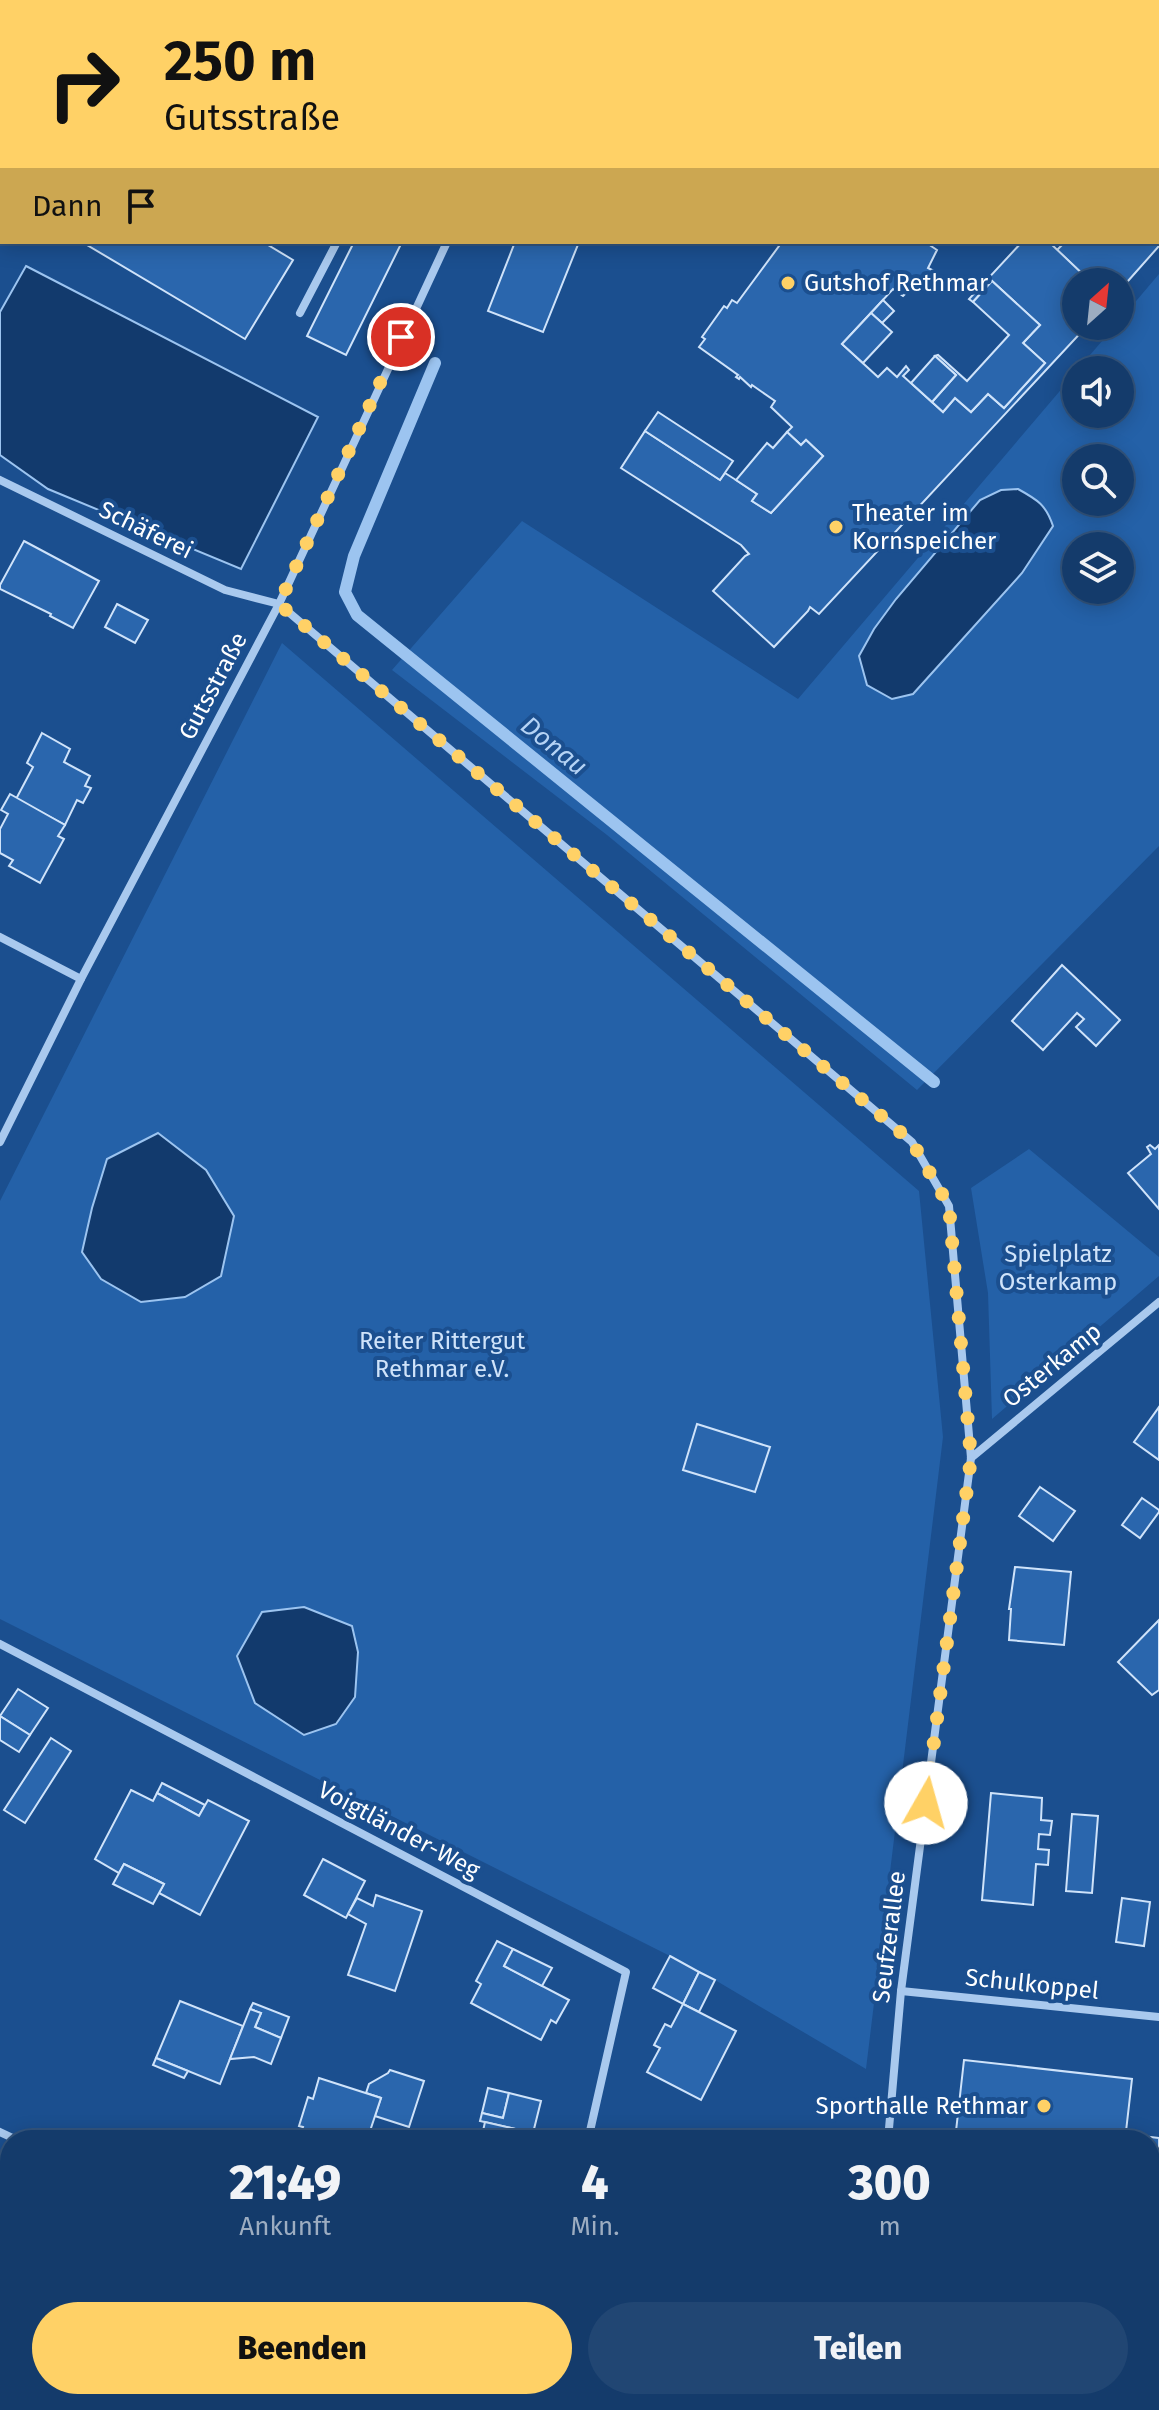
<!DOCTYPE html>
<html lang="de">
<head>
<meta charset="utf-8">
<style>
  :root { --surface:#143b6b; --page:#214673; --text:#f1f3f6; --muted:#9dadc1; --line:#33557e; --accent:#ffd166 }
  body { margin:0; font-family:"Fira Sans",sans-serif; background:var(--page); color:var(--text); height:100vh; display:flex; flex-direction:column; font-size:30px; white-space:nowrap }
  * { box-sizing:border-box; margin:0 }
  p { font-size:26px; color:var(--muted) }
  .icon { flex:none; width:44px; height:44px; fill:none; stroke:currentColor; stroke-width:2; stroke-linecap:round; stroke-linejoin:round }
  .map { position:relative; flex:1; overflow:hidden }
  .drawer { position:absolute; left:0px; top:2130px; width:1160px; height:280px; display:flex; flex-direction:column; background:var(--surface); border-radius:32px 32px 0 0; box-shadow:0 4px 20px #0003,0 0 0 2px var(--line) }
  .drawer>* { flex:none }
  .banner { position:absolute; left:0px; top:0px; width:1160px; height:244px; box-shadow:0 4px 20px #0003,0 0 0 2px var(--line); background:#ffd166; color:#111; overflow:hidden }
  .needle { width:52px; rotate:27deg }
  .tools { position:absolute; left:1062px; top:268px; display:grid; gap:16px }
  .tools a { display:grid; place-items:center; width:72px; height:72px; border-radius:50%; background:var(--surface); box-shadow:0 4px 20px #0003,0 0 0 2px var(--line); font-size:40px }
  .pin { position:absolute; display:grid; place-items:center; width:68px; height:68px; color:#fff; margin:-34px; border:4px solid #fff; border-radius:50%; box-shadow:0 2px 8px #0007 }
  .me { position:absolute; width:88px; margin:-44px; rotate:7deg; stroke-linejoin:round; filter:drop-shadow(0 0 6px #0008) }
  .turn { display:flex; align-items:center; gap:28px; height:168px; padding:0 32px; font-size:36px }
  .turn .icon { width:104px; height:104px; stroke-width:2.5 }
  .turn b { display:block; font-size:56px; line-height:68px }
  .then { display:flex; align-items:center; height:76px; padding:0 32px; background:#0003; gap:16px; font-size:30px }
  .eta { display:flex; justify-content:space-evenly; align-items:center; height:136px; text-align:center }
  .eta b { font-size:48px; font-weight:800; line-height:56px }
  .cta { display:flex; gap:16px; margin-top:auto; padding:16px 32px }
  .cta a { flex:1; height:92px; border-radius:48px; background:var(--accent); color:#111; font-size:32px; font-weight:800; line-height:92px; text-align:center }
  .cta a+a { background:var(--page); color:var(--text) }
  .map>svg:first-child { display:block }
  .green { fill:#2461a8; fill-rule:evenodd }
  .water { fill:#123a6d; stroke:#9cc4f0; stroke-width:2 }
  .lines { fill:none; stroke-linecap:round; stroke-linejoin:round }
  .stream { stroke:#9cc4f0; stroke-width:12 }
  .building { fill:#2a66ad; stroke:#cfe3fa; stroke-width:2 }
  .street { stroke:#a9c9ee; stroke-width:8 }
  .route { stroke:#ffd166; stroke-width:14; stroke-dasharray:0 25.2 }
  .poi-dot { fill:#ffd166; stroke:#1b4f8f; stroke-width:3 }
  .labels { text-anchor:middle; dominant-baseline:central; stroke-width:8; stroke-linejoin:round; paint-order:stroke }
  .poi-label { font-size:24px; fill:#fff; stroke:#1b4f8f; text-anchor:start }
  .street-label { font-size:24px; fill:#fff; stroke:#1b4f8f }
  .park-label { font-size:24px; fill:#cfe3fa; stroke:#1b4f8f }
  .water-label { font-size:26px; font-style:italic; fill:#b5d3f5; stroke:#1b4f8f }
</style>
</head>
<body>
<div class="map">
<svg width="1159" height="2410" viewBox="0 0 1159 2410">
  <rect width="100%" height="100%" fill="#1b4f8f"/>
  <!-- green -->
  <g class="green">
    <path d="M 39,0 L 489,0 L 490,2 L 39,2 Z"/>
    <path d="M 1159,274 L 1159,846 L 917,1090 L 607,835 L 392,670 L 522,521 L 798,699 L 1076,372 L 1076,414 L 1120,414 L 1120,370 L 1077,370 L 1115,326 L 1120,326 L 1120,320 ZM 1076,458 L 1120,458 L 1120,502 L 1076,502 ZM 1076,546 L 1120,546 L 1120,590 L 1076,590 Z"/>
    <path d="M 282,643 L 919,1191 L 943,1437 L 866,2069 L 715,1980 L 670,1956 L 0,1619 L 0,1201 Z"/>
    <path d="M 1029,1149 L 1159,1257 L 1159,1276 L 992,1419 L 988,1293 L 971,1188 Z"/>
  </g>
  <!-- water -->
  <g class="water">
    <path d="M 26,266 L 318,417 L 241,569 L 48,489 L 0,455 L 0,312 Z"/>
    <path d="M 1018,489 C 1038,500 1046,505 1053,526 L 1022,573 L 913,694 L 892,699 L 867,685 L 859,656 L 874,629 L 896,599 L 980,500 L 1001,490 Z"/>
    <path d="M 158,1133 L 206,1170 L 234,1216 L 221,1276 L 185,1297 L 141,1302 L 101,1279 L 82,1252 L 92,1208 L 107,1159 Z"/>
    <path d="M 304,1607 L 352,1626 L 358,1652 L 355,1697 L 336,1724 L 304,1735 L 255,1703 L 237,1656 L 262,1612 Z"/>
  </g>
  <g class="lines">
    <!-- stream -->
    <path class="stream" d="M 435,363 L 354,556 L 345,592 L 357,615 L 934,1082"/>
  </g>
  <!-- building -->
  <g class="building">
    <path d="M 1158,200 L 1159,246 L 1120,290 L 1120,282 L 1091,282 L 1057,250 L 1065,242 L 1158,242 Z"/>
    <path d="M 82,242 L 263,242 L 293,260 L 245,339 Z"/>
    <path d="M 354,242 L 402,242 L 346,355 L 307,336 Z"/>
    <path d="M 515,242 L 579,242 L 543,332 L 488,311 Z"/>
    <path d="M 782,242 L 925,242 L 937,250 L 928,268 L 934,271 L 923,287 L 917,283 L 903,296 L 893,289 L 842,344 L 878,377 L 887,368 L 897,377 L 906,366 L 909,370 L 903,376 L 943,412 L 955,398 L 971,412 L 988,394 L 1004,408 L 1045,363 L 1023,343 L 1040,325 L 992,281 L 973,302 L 969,299 L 1022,242 L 1049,242 L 1091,282 L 1076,282 L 1076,326 L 1087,326 L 819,614 L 810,607 L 808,611 L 774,647 L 713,591 L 745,556 L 749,554 L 741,545 L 621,468 L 645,431 L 720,480 L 725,473 L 736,480 L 757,494 L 752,501 L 771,513 L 823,456 L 806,440 L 801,445 L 787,432 L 792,427 L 771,407 L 775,401 L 752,385 L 751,387 L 740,377 L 739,379 L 736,377 L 738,375 L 699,347 L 705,339 L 702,337 L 724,306 L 727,308 L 732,300 L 737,303 Z"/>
    <path d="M 992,281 L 1040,325 L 1023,343 L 1045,363 L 1004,408 L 988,394 L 971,412 L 955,398 L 943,412 L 932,402 L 956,375 L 935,356 L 938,355 L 967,381 L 1009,335 L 973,302 Z"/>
    <path d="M 883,300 L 894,311 L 882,323 L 871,313 Z"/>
    <path d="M 871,313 L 892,332 L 863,363 L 842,344 Z"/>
    <path d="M 935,356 L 956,375 L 932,402 L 911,383 Z"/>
    <path d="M 658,412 L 733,461 L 720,480 L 645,431 Z"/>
    <path d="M 787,432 L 801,445 L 806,440 L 823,456 L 771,513 L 752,501 L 757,494 L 736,480 L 767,443 L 773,448 Z"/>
    <path d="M 24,541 L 99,581 L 73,628 L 50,616 L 51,614 L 0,589 L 0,585 Z"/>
    <path d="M 117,604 L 148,620 L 135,643 L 105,627 Z"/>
    <path d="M 42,733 L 70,749 L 64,762 L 90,776 L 85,786 L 91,788 L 83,803 L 77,800 L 65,825 L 16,799 L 33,767 L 27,763 Z"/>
    <path d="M 10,794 L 65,825 L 58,836 L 64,839 L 40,883 L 9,866 L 13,860 L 0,853 L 0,829 L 8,814 L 1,810 Z"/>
    <path d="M 1062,965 L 1120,1020 L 1096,1046 L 1076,1027 L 1084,1019 L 1077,1013 L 1043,1050 L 1012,1021 Z"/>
    <path d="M 1150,1145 L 1155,1149 L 1159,1145 L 1159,1209 L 1128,1173 L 1151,1154 L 1147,1147 Z"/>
    <path d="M 1159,1407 L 1159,1460 L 1134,1442 Z"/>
    <path d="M 697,1424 L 770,1447 L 755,1492 L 683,1470 Z"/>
    <path d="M 1040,1487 L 1075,1511 L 1053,1541 L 1019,1516 Z"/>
    <path d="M 1142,1498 L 1159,1510 L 1159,1512 L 1140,1538 L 1122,1525 Z"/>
    <path d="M 1015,1567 L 1071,1572 L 1064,1645 L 1009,1640 L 1011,1609 L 1009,1609 Z"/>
    <path d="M 1159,1620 L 1159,1690 L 1152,1695 L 1118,1662 Z"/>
    <path d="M 18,1689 L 48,1708 L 30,1735 L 0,1716 Z"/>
    <path d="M 0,1716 L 30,1735 L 19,1752 L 0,1740 Z"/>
    <path d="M 51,1738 L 71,1751 L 25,1823 L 4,1810 Z"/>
    <path d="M 162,1783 L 205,1805 L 199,1816 L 157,1793 Z"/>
    <path d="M 131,1790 L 153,1801 L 157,1793 L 199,1816 L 208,1800 L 249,1821 L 200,1915 L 159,1893 L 164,1884 L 124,1864 L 119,1873 L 95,1859 Z"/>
    <path d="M 991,1793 L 1042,1798 L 1041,1820 L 1052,1821 L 1050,1835 L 1039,1834 L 1038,1849 L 1049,1850 L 1048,1865 L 1036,1864 L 1033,1905 L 982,1900 Z"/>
    <path d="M 1072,1814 L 1098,1816 L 1092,1893 L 1066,1891 Z"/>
    <path d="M 323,1859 L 365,1881 L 346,1918 L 304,1895 Z"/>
    <path d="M 124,1864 L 164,1884 L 153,1904 L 113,1884 Z"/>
    <path d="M 376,1895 L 422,1911 L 395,1991 L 348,1975 L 366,1924 L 348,1914 L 357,1898 L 373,1906 Z"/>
    <path d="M 1122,1898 L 1150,1902 L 1144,1946 L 1116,1942 Z"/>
    <path d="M 497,1941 L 513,1949 L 504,1966 L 569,2000 L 556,2023 L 551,2020 L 541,2040 L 471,2003 L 481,1984 L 476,1981 Z"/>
    <path d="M 513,1949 L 552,1968 L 542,1986 L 504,1966 Z"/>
    <path d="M 670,1956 L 699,1972 L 683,2004 L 653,1988 Z"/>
    <path d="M 699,1972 L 715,1980 L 699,2012 L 683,2004 Z"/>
    <path d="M 180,2001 L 243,2026 L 220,2084 L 156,2058 Z"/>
    <path d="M 253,2003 L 289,2017 L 281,2038 L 255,2027 L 261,2013 L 250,2009 Z"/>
    <path d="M 683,2004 L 736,2031 L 701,2100 L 647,2072 L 660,2048 L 654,2045 L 665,2024 L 671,2027 Z"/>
    <path d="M 250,2009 L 261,2013 L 255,2027 L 281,2038 L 271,2064 L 254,2057 L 230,2059 Z"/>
    <path d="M 156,2058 L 188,2071 L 184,2078 L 153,2065 Z"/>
    <path d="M 964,2060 L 1132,2079 L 1125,2140 L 955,2140 Z"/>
    <path d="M 390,2070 L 424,2081 L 409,2127 L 375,2116 L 381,2098 L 366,2093 L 369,2084 L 388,2073 Z"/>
    <path d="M 319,2078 L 381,2098 L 367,2140 L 299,2140 L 303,2127 L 299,2126 L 308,2097 L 313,2099 Z"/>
    <path d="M 488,2088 L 509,2093 L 503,2118 L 482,2113 Z"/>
    <path d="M 509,2093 L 541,2101 L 533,2133 L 480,2121 L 482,2113 L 503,2118 Z"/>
    <path d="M 485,2122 L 533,2133 L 531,2140 L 481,2140 Z"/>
    <path d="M 1125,2134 L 1159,2138 L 1159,2233 L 1150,2232 L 1150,2140 L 1125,2140 Z"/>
    <path d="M 0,2222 L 10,2227 L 10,2239 L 0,2259 Z"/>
    <path d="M 4,2361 L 10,2364 L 10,2400 L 27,2400 L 22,2410 L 8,2403 L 5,2410 L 0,2410 L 0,2371 Z"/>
    <path d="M 406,2400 L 473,2400 L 470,2410 L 418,2410 L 404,2406 Z"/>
    <path d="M 565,2400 L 625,2400 L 625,2406 L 642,2410 L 563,2410 Z"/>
  </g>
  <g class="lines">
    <!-- street -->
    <g class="street">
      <path d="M 21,2 L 21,0"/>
      <path d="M 563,2 L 564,0"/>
      <path d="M 0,28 L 2,27"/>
      <path d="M 300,313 L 337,242"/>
      <path d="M 0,480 L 225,590 L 279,604 L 912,1142 L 949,1206 L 971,1458 L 901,1991 L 888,2140"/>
      <path d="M 0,937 L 81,979"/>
      <path d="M 0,1142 L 81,979 L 279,604 L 447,242"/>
      <path d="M 971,1458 L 1159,1302"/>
      <path d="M 0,1644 L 626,1972 L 588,2140"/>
      <path d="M 901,1991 L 1159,2017"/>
      <path d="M 0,2132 L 17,2140"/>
      <path d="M 126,2410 L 130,2400"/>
      <path d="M 522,2410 L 525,2400"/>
      <path d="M 863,2410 L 864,2400"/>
    </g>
  </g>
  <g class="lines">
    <!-- route -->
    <path class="route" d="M 401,337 L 279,604 L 912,1142 L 949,1206 L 971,1458 L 926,1803"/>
  </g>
  <!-- markers -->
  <g class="poi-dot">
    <circle cx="788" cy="283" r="8"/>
    <circle cx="836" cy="527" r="8"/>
    <circle cx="1044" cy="2106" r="8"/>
  </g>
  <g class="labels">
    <!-- poi labels -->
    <g class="poi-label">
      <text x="804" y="283">Gutshof Rethmar</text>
      <text x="852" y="513">Theater im<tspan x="852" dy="28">Kornspeicher</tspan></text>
      <text x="1028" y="2106" text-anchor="end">Sporthalle Rethmar</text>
    </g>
    <!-- street labels -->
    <g class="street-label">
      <text transform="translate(146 530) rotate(26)">Schäferei</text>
      <text transform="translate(213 686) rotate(-62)">Gutsstraße</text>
      <text transform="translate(1052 1365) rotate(-39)">Osterkamp</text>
      <text transform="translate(399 1830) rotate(28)">Voigtländer-Weg</text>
      <text transform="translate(889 1937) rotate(-83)">Seufzerallee</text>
      <text transform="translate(1032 1984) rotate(6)">Schulkoppel</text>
    </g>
    <!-- park labels -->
    <g class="park-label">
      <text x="1058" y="1254">Spielplatz<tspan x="1058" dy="28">Osterkamp</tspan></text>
      <text x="442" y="1341">Reiter Rittergut<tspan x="442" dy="28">Rethmar e.V.</tspan></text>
    </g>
    <!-- water labels -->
    <g class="water-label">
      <text transform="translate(554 746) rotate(39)">Donau</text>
    </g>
  </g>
</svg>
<div class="tools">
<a><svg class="needle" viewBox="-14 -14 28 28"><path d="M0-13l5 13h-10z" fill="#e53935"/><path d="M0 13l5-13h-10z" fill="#9dadc1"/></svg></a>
<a><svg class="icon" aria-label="sound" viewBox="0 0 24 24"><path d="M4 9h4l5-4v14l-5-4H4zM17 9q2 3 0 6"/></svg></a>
<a><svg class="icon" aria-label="search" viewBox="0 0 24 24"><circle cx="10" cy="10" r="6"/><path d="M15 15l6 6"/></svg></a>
<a><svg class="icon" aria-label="layers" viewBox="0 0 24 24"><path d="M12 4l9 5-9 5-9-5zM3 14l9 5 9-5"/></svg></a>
</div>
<div class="pin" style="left:401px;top:337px;background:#d93025"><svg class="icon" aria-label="arrive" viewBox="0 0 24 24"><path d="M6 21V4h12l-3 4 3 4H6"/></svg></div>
<svg class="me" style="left:926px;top:1803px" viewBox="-20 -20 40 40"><circle r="19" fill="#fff"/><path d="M0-13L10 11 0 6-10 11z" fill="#ffd166"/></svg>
<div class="banner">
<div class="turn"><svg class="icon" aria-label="right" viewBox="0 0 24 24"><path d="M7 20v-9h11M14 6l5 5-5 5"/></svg><div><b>250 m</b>Gutsstraße</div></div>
<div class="then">Dann<svg class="icon" aria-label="arrive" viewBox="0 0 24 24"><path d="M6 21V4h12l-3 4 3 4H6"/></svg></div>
</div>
<section class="drawer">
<div class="eta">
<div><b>21:49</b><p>Ankunft</p></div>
<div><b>4</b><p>Min.</p></div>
<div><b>300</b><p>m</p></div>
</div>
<div class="cta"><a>Beenden</a><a>Teilen</a></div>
</section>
</div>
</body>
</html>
